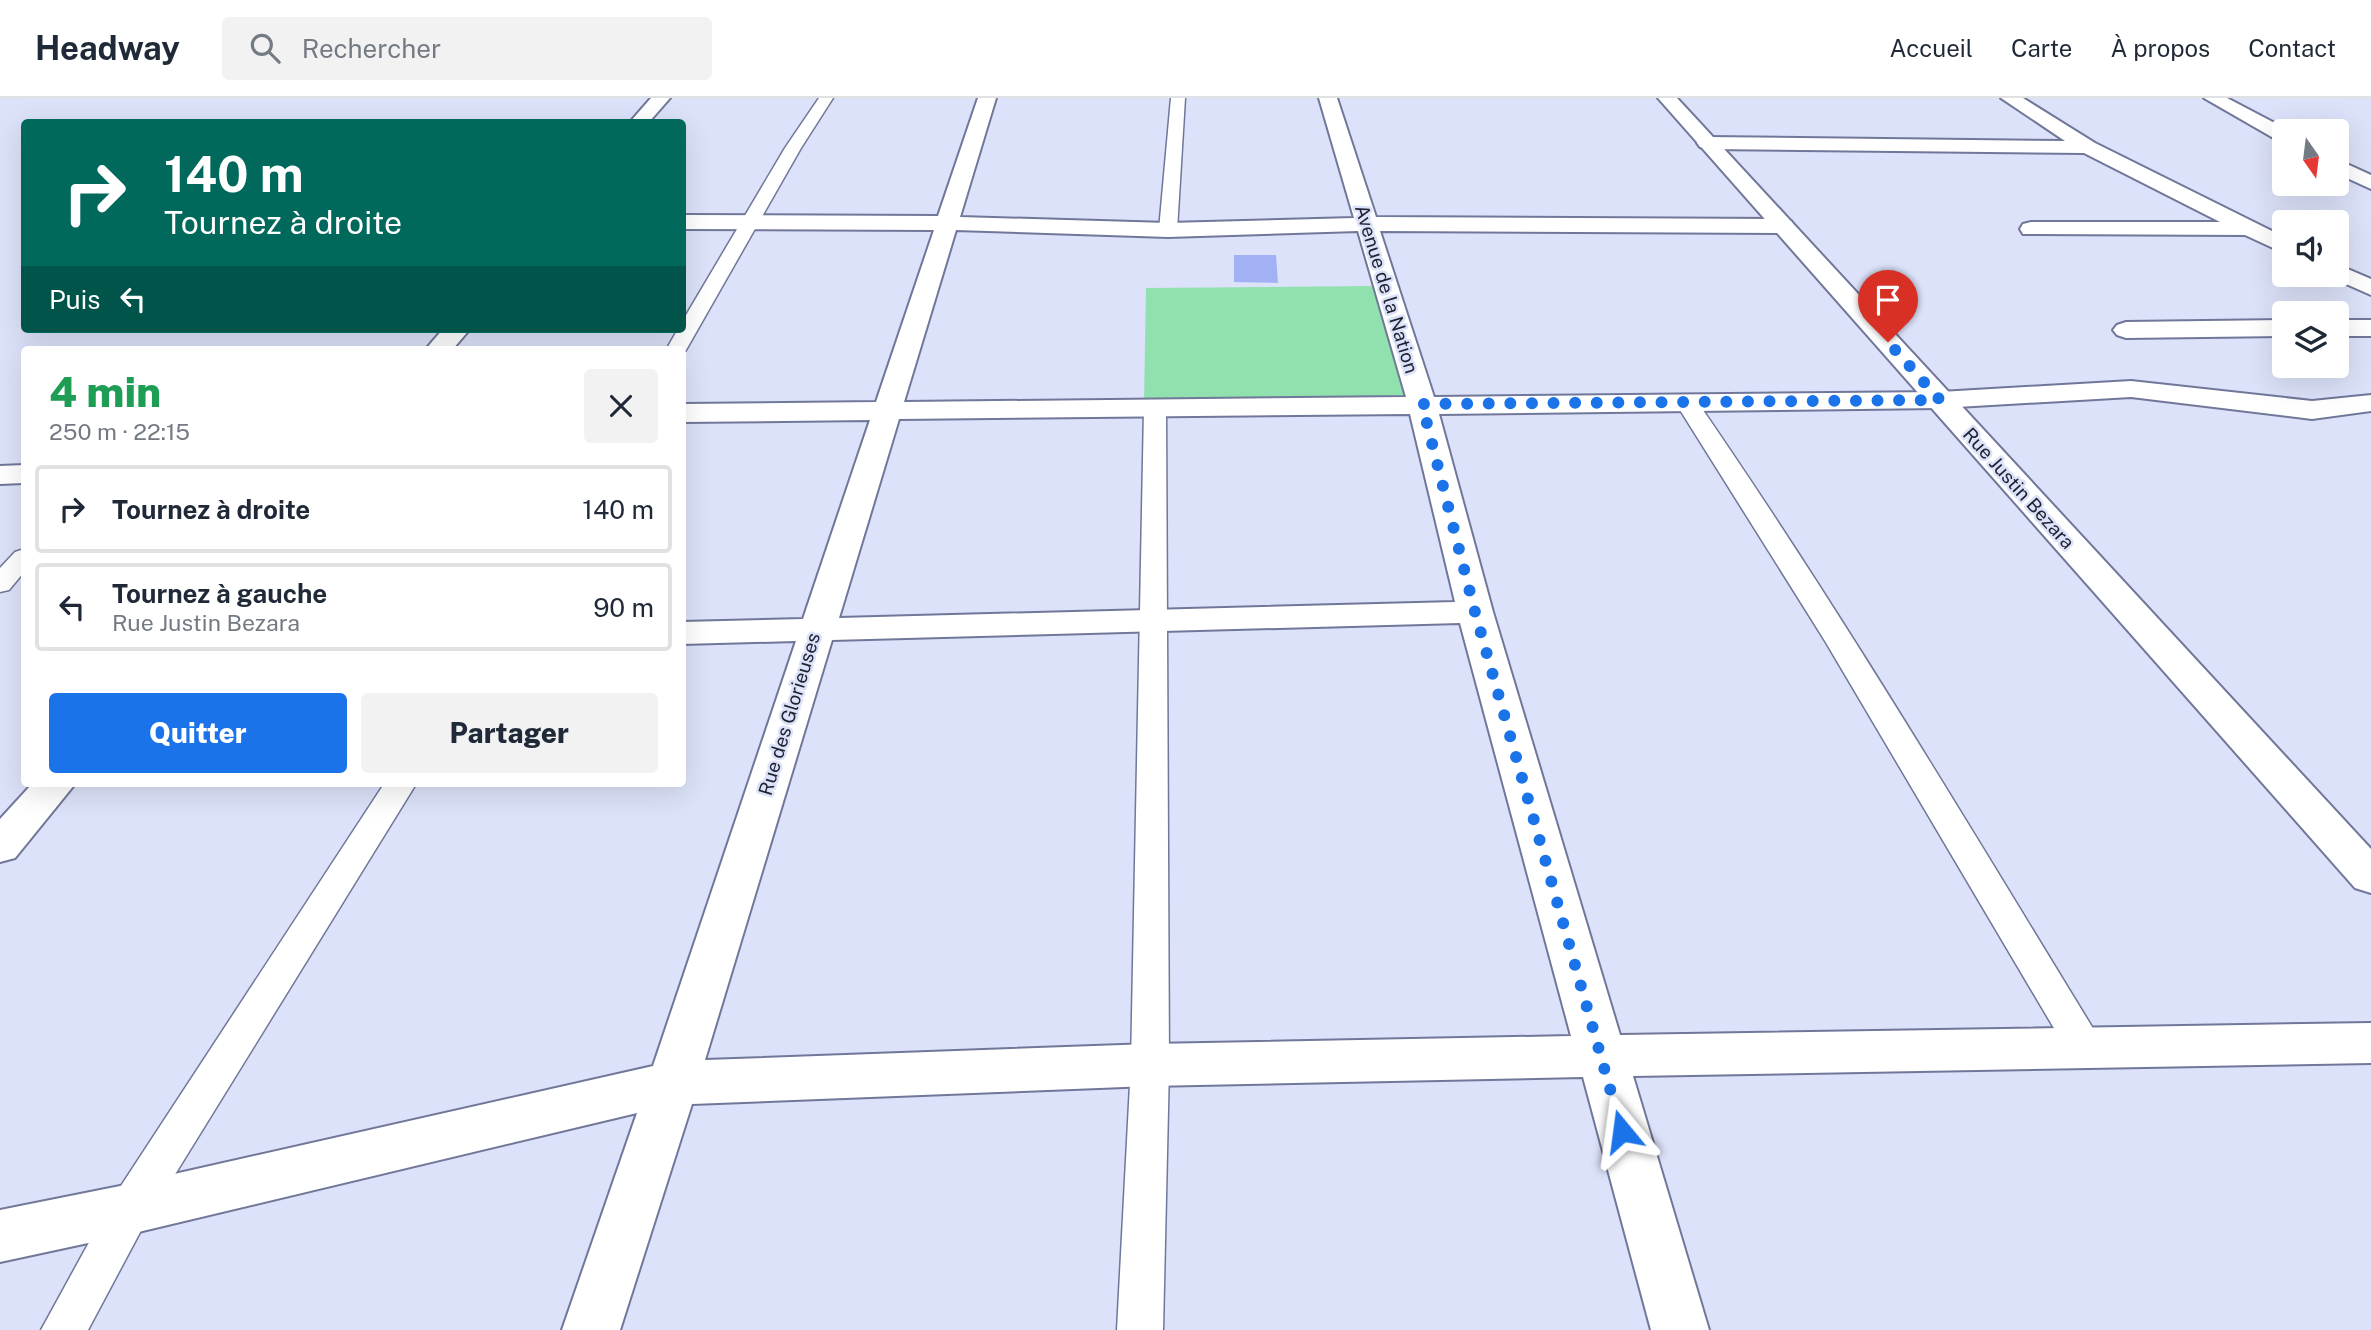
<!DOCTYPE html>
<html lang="fr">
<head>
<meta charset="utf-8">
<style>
  :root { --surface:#fff; --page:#f2f2f3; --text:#1f2937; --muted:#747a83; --line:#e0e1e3; --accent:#1a73e8 }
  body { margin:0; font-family:"Public Sans",sans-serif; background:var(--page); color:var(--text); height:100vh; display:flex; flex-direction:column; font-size:26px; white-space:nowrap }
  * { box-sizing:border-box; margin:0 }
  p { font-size:23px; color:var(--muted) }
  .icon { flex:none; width:38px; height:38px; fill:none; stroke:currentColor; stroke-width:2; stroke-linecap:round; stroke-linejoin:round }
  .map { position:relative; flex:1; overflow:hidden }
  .panel { position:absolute; left:21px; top:248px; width:665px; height:441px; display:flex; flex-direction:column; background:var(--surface); border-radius:7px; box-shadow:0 7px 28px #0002 }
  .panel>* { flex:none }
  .guide { position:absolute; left:21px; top:21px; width:665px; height:214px; border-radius:7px; box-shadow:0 7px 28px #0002; background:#00695c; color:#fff; overflow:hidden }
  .needle { width:46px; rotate:166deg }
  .buttons { position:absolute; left:2272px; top:21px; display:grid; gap:14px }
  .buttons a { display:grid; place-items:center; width:77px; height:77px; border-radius:7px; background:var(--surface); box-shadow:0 7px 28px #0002; font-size:35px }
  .pin { position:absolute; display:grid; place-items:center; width:60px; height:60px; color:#fff; margin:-72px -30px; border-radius:50% 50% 50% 0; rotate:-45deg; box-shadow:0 0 7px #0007 }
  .pin .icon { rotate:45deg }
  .me { position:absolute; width:77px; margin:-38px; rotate:344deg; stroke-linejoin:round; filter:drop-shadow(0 0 5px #0008) }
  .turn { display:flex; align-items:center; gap:24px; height:147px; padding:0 28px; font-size:32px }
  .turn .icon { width:91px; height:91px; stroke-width:2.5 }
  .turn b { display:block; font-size:49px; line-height:60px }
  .then { display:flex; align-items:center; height:66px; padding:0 28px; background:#0003; gap:14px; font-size:26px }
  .round { display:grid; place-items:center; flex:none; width:74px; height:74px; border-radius:7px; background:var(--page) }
  .overview { display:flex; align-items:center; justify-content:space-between; height:119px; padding:0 28px }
  h1 { font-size:42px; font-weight:800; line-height:52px; color:#1e9e55 }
  .button { display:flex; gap:14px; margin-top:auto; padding:14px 28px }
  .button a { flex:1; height:80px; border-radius:7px; background:var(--accent); color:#fff; font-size:28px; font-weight:800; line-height:80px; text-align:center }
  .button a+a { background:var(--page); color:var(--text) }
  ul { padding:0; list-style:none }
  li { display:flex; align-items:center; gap:21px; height:88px; margin:0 14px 10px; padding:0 14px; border:4px solid var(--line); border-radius:7px }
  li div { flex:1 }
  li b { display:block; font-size:26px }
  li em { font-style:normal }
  header { display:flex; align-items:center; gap:42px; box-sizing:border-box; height:98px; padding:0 35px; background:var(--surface); border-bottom:2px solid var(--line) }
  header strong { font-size:33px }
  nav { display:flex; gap:38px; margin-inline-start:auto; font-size:24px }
  .search { width:490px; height:63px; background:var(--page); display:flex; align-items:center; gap:18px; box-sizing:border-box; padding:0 24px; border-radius:7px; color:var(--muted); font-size:26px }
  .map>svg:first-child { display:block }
  .green { fill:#90e1ad }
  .water { fill:#a2b0f4 }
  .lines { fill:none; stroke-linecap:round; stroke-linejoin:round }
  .lane-casing { stroke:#707799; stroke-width:3 }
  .street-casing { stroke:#707799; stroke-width:4 }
  .secondary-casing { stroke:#707799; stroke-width:4 }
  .lane { fill:#fff; fill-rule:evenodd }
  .street { fill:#fff; fill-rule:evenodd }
  .secondary { fill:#fff; fill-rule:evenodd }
  .route { stroke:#1a73e8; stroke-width:12; stroke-dasharray:0 21.6 }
  .labels { text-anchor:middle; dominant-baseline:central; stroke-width:5; stroke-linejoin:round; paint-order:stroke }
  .street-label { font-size:19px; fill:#202331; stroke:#dce2f9 }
</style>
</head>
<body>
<header>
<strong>Headway</strong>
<div class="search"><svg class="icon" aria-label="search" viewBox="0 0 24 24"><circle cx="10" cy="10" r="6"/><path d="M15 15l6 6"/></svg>Rechercher</div>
<nav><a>Accueil</a><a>Carte</a><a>À propos</a><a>Contact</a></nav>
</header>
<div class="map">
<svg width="2371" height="1232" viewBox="0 0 2371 1232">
  <rect width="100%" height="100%" fill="#dce2f9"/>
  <!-- green -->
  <path class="green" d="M 1376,188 L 1409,302 L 1144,304 L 1146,190 Z"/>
  <!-- water -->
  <path class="water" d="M 1234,157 L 1276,157 L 1278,185 L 1234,184 Z"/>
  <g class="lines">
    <defs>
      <g id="lane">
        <path d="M 819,0 L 833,0 L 801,50 L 686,252 L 682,257 L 682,252 L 666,252 L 678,231 L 682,231 L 682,224 L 785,50 Z"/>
        <path d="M 1171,0 L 1185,0 L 1177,132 L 1168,137 L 1159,132 Z"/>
        <path d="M 1686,297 L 1694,299 C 1837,506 1966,723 2097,937 L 2103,948 L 2097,959 L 2084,964 L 2071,959 L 1825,543 L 1675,304 L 1678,299 Z"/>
        <path d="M 1155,304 L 1163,306 L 1166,311 L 1169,967 L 1163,1232 L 1117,1232 L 1131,967 L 1144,311 L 1147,306 Z"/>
        <path d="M 24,451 L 24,474 L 9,492 L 0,494 L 0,470 L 15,454 Z"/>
        <path d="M 384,686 L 416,686 L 145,1125 L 88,1232 L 41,1232 L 115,1097 Z"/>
      </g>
      <g id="street">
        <path d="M 651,0 L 670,0 L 649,24 L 630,24 Z"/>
        <path d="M 978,0 L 996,0 L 960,119 L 1168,125 L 1354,120 L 1319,0 L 1337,0 L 1376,119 L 1783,121 L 1791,123 L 1794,128 L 1791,133 L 1783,135 L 1380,133 L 1434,299 L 1940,294 L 2131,283 L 2312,303 L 2371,297 L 2371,313 L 2312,321 L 2131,299 L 1940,310 L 1439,316 L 1493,514 L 1620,937 L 2371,925 L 2371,965 L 1633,978 L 1709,1232 L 1651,1232 L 1583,979 L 1150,988 L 692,1006 L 620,1232 L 562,1232 L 637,1015 L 130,1136 L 0,1164 L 0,1112 L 130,1086 L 653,968 L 796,543 L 682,546 L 682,524 L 803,521 L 870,322 L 682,324 L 682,306 L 876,304 L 934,132 L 682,131 L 682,117 L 938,118 ZM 956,132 L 1168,139 L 1358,133 L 1406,299 L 904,304 ZM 1410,316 L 1455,504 L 839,520 L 899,321 ZM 1460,525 L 1571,938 L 1150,946 L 705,962 L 832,542 Z"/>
        <path d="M 2001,0 L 2023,0 L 2095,45 L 2284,139 L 2284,155 L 2245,137 L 2023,136 L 2020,131 L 2023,126 L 2031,124 L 2220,124 L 2084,55 L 1707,51 L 1700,49 L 1697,45 L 1700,41 L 1707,39 L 2065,43 Z"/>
        <path d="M 2204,0 L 2227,0 L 2290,33 L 2284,33 L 2284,44 L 2277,42 Z"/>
        <path d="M 2336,61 L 2371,77 L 2371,91 L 2336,75 Z"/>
        <path d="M 2336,166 L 2371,181 L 2371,197 L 2328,178 L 2336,177 Z"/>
        <path d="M 2284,222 L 2284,238 L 2126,240 L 2117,237 L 2113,232 L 2117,227 L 2126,224 Z"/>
        <rect x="2336" y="222" width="35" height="16"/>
        <path d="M 443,231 L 470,231 L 452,252 L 425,252 Z"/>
        <path d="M 24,367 L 24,385 L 0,386 L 0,368 Z"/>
        <path d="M 32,686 L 75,686 L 15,760 L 0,764 L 0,721 Z"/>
      </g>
      <path id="secondary" d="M 1658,0 L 1677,0 L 2371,751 L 2371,795 L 2355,790 Z"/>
    </defs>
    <!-- lane casing -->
    <use href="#lane" class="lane-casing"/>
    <!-- street casing -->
    <use href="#street" class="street-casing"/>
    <!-- secondary casing -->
    <use href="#secondary" class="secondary-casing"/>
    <!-- lane -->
    <use href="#lane" class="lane"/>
    <!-- street -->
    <use href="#street" class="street"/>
    <!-- secondary -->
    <use href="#secondary" class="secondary"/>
  </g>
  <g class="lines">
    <!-- route -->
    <path class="route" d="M 1622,1033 L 1475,514 L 1422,306 L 1940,302 L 1888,244"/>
  </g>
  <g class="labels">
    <!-- street labels -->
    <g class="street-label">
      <text transform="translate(1387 191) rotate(73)">Avenue de la Nation</text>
      <text transform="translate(2019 390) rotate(48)">Rue Justin Bezara</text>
      <text transform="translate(789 616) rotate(-73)">Rue des Glorieuses</text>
    </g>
  </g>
</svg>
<div class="buttons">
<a><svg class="needle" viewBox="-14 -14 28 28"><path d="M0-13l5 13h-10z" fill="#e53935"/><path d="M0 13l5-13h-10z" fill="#747a83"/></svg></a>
<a><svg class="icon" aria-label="sound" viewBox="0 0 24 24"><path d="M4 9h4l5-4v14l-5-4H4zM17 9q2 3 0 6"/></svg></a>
<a><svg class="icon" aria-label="layers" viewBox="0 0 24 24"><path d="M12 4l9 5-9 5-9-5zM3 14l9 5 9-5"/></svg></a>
</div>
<div class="pin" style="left:1888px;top:244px;background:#d93025"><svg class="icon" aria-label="arrive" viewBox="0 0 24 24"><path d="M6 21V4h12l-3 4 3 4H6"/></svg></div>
<svg class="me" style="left:1622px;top:1033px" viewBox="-20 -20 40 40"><path d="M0-17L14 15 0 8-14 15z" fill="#1a73e8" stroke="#fff" stroke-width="4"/></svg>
<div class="guide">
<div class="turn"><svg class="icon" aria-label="right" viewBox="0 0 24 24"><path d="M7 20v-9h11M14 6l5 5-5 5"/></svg><div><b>140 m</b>Tournez à droite</div></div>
<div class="then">Puis<svg class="icon" aria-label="left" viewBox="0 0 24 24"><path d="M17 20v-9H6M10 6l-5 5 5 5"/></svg></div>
</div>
<section class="panel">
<div class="overview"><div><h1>4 min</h1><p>250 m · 22:15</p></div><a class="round"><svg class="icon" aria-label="close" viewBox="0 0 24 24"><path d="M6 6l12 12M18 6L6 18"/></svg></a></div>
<ul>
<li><svg class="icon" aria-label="right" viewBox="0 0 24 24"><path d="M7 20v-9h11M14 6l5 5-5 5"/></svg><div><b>Tournez à droite</b></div><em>140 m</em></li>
<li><svg class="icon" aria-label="left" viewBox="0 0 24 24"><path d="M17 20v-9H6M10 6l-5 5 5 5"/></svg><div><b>Tournez à gauche</b><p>Rue Justin Bezara</p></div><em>90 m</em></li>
</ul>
<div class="button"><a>Quitter</a><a>Partager</a></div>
</section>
</div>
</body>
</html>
